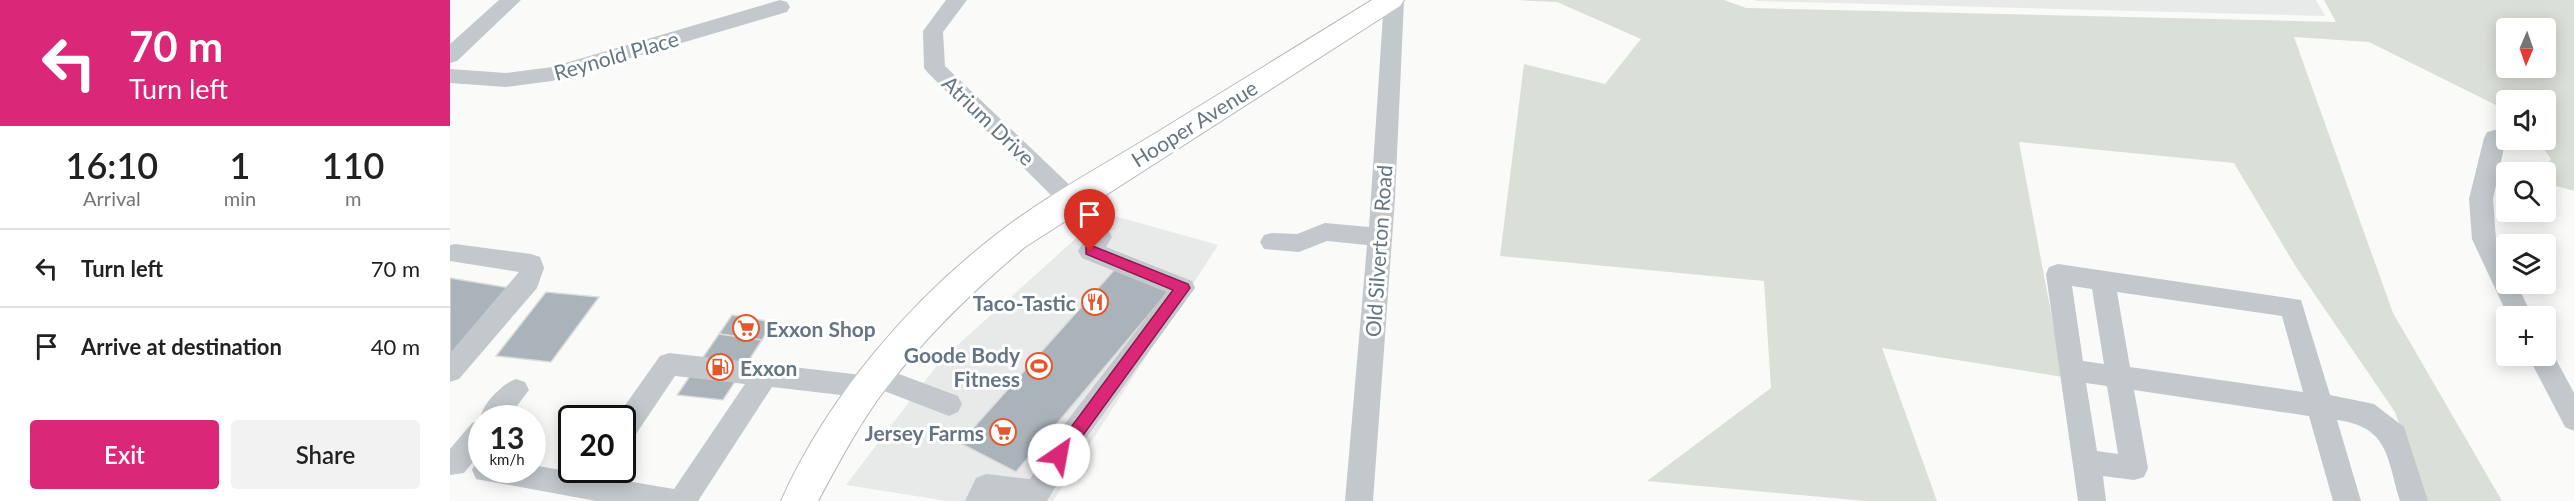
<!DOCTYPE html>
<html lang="en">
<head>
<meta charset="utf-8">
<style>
  :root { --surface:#fff; --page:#f2f2f2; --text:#222; --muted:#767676; --line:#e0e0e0; --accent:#db2777 }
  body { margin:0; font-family:Lato,sans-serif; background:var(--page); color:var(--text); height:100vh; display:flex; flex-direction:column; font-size:22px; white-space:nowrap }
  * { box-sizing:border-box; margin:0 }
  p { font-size:20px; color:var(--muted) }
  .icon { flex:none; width:33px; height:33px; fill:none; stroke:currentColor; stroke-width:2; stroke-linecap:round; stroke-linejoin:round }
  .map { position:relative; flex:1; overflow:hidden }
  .details { display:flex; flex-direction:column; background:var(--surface); width:450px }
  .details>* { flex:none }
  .top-card { background:#db2777; color:#fff; overflow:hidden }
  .needle { width:39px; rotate:182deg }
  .fabs { position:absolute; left:2046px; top:18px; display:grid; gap:12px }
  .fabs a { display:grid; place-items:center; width:60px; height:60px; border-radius:6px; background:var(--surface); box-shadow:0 3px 15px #0003; font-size:30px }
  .speed { position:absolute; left:18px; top:405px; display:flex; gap:12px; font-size:30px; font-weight:700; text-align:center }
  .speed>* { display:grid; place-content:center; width:78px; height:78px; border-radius:50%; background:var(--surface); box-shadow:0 3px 15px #0003; line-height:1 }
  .speed small { font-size:15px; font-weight:400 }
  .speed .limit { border:3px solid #111; border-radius:9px; background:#fff; color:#111 }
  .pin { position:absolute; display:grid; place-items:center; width:51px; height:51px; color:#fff; margin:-62px -26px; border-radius:50% 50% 50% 0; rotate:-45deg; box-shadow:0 0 6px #0007 }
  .pin .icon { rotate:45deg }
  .me { position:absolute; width:66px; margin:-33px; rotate:33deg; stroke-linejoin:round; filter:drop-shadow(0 0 4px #0008) }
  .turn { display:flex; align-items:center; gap:21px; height:126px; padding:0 30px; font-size:27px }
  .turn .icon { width:78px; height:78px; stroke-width:2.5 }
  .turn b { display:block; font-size:42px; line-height:51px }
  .eta { display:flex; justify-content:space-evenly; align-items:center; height:102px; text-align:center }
  .eta b { font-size:36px; font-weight:600; line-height:42px }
  .action { display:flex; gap:12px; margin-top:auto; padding:12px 30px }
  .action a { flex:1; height:69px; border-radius:6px; background:var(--accent); color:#fff; font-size:24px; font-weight:600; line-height:69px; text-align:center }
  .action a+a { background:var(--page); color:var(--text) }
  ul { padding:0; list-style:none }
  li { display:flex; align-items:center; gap:18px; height:78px; padding:0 30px; border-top:2px solid var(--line) }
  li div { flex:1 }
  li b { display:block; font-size:22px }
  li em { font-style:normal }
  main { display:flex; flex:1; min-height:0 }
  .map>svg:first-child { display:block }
  .built { fill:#e8e9e9 }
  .green { fill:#dadfd7; fill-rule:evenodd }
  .building { fill:#aab3b9; stroke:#dcdcda; stroke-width:1.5 }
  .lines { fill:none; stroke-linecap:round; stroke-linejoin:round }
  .major-casing { stroke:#b5babe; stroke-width:2 }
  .minor { fill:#c3c8cc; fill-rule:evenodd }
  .major { fill:#fff; fill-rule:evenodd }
  .route { fill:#db2777; stroke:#8e194d; stroke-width:1.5 }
  .labels { text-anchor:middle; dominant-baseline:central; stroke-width:6; stroke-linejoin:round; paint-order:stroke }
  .street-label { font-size:21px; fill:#657683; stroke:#fff }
  .poi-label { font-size:21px; font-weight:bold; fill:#657683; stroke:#fff; text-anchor:end }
</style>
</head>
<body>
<main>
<section class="details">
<div class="top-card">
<div class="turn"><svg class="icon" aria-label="left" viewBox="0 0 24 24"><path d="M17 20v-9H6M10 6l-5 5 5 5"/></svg><div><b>70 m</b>Turn left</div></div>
</div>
<div class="eta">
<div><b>16:10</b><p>Arrival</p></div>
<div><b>1</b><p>min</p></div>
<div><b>110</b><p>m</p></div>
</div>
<ul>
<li><svg class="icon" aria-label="left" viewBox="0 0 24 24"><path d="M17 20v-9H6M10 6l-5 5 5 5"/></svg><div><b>Turn left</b></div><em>70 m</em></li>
<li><svg class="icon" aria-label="arrive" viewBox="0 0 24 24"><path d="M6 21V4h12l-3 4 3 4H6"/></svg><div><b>Arrive at destination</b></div><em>40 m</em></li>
</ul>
<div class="action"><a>Exit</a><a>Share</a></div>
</section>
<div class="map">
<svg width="2124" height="501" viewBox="0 0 2124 501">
  <rect width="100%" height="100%" fill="#fafaf8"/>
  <!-- built -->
  <g class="built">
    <path d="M 1305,0 L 1866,0 L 1875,16 L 1306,1 Z"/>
    <path d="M 654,213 L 768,245 L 603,501 L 497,501 L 396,485 L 491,360 Z"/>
  </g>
  <!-- green -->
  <path class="green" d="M 1065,0 L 1274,0 L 1296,8 L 1886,22 L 1874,0 L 2124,0 L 2124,191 L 2096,183 L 2096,172 L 2092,172 L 2101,159 L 2087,140 L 2096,140 L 2096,100 L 2056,100 L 2056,110 L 1919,42 L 1844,37 L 1943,313 L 2052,501 L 1976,501 L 1945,412 L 1846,267 L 1784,163 L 1569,142 L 1613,377 L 1432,348 L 1487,501 L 1416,501 L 1197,481 L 1321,388 L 1314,281 L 1050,256 L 1074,64 L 1155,84 L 1191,39 L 1107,2 ZM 2056,28 L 2096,28 L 2096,68 L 2056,68 Z"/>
  <!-- building -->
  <g class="building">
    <path d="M 666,268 L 719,291 L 566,472 L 510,443 Z"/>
    <path d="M 0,278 L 60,288 L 0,356 Z"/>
    <path d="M 96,292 L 149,297 L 101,362 L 46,356 Z"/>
    <path d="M 282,315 L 323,322 L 312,340 L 269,334 Z"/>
    <path d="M 269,334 L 312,340 L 273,400 L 227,395 Z"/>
  </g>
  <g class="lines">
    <defs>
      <path id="major" d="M 922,0 L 954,0 L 950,6 L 575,247 C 525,289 477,335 437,387 C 410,422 389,462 368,501 L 331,501 C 378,396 461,299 552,230 C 601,193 657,163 709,131 C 780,87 851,44 922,0 Z"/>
    </defs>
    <!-- major casing -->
    <use href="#major" class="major-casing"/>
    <!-- minor -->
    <g class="minor">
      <path d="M 49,0 L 71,0 L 7,61 L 0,63 L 0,44 Z"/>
      <path d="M 330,0 L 337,2 L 340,7 L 337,12 L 102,81 L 56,87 L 0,83 L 0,69 L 56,73 L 102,67 Z"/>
      <path d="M 496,0 L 517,0 L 493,32 L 495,66 L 629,194 L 633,200 L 630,205 L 658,230 L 662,237 L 656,247 L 742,281 L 745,288 L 631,445 L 597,501 L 515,501 L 526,478 L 536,474 L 580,479 L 611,429 L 716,292 L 632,258 L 628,251 L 636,238 L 602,204 L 605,199 L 478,73 L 474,68 L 473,31 Z"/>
      <path d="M 934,0 L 954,0 L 945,198 L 923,501 L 895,501 L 917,245 L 877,241 L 849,252 L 814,249 L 810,242 L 814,235 L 822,233 L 847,234 L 875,223 L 919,227 Z"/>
      <path d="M 2045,130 L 2053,132 L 2056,138 L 2043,199 L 2046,239 L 2056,261 L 2056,284 L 2067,284 L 2082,316 L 2058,316 L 2022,239 L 2019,199 L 2034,138 L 2037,132 Z"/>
      <path d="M 5,244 L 81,254 L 90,257 L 94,268 L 87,288 L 9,379 L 0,382 L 0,353 L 69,272 L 0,261 L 0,245 Z"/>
      <path d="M 1608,264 L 1851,300 L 1880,395 L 1924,404 L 1954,427 L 1978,501 L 1950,501 C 1937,458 1939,427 1887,420 L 1911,501 L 1883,501 L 1859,416 L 1684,390 L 1698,468 L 1694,477 L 1684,480 L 1653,476 L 1656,501 L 1628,501 L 1596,274 L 1599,267 ZM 1622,286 L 1642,289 L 1654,364 L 1633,361 ZM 1667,292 L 1832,316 L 1853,392 L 1680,367 ZM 1636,383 L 1657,386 L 1668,454 L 1647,451 Z"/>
      <path d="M 2096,347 L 2100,348 L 2124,393 L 2124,431 L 2115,427 L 2078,356 L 2096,356 Z"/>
      <path d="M 219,353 L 412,375 L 416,368 L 425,365 L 508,396 L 512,404 L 508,412 L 499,416 L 429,389 L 426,395 L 417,398 L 322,387 L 248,501 L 146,501 L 26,479 L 22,470 L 26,461 L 32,459 L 32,470 L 82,470 L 82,465 L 224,489 L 295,384 L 225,376 L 182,440 L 172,444 L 172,418 L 166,418 L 210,356 Z"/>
      <path d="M 66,379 L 75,382 L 79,390 L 58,418 L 32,418 L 32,451 L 14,473 L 0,475 L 0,449 L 22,423 L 30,420 C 31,405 52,384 66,379 Z"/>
    </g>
    <!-- major -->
    <use href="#major" class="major"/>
  </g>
  <!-- route -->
  <path class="route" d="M 640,245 L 738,284 L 740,288 L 615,460 L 609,462 L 604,460 L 602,455 L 604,450 L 723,290 L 636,254 L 636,247 Z"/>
  <!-- icons -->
  <defs>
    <symbol id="restaurant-ring" viewBox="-11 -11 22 22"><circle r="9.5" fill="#fff" stroke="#e4572e" stroke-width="1.5"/><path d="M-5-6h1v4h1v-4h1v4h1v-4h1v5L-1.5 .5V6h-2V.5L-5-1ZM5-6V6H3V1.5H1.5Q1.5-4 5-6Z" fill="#e4572e"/></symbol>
    <symbol id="supermarket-ring" viewBox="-11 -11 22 22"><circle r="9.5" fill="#fff" stroke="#e4572e" stroke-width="1.5"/><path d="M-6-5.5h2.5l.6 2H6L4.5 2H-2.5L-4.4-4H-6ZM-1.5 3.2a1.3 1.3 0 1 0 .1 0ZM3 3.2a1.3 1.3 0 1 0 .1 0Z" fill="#e4572e"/></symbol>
    <symbol id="stadium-ring" viewBox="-11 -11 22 22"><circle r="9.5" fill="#fff" stroke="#e4572e" stroke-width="1.5"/><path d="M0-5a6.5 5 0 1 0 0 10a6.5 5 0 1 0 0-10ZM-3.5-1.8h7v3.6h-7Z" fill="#e4572e"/></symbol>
    <symbol id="fuel-ring" viewBox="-11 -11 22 22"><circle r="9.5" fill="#fff" stroke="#e4572e" stroke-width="1.5"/><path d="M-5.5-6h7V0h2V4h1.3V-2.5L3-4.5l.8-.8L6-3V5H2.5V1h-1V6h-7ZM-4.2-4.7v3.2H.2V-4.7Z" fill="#e4572e"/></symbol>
  </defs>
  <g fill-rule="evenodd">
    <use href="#restaurant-ring" x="630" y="287" width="30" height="30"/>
    <use href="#supermarket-ring" x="281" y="313" width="30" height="30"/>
    <use href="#stadium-ring" x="574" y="351" width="30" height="30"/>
    <use href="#fuel-ring" x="255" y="352" width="30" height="30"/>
    <use href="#supermarket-ring" x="538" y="417" width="30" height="30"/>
  </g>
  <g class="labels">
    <!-- street labels -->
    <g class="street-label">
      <text transform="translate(166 55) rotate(-16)">Reynold Place</text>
      <text transform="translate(539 120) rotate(44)">Atrium Drive</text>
      <text transform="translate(744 123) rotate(-32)">Hooper Avenue</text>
      <text transform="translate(928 251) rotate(-86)">Old Silverton Road</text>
    </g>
    <!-- poi labels -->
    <g class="poi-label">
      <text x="626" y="302">Taco-Tastic</text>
      <text x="316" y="328" text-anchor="start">Exxon Shop</text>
      <text x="570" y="354">Goode Body<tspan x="570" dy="24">Fitness</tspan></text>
      <text x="290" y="367" text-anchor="start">Exxon</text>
      <text x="534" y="432">Jersey Farms</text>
    </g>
  </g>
</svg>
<div class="fabs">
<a><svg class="needle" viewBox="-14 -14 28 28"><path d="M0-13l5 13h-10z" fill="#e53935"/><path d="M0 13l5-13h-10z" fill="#767676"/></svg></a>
<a><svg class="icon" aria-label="sound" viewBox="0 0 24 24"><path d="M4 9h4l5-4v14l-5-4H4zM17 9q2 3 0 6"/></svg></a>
<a><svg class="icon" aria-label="search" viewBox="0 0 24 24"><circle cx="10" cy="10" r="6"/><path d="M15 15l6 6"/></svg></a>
<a><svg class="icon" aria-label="layers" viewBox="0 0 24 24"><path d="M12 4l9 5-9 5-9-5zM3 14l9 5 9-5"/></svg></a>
<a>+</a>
</div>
<div class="speed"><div>13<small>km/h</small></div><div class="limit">20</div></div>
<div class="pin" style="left:640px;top:251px;background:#d93025"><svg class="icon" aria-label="arrive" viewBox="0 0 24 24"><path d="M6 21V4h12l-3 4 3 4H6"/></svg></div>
<svg class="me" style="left:609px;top:455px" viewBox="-20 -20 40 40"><circle r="19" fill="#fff"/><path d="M0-13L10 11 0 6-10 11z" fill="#db2777"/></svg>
</div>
</main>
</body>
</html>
